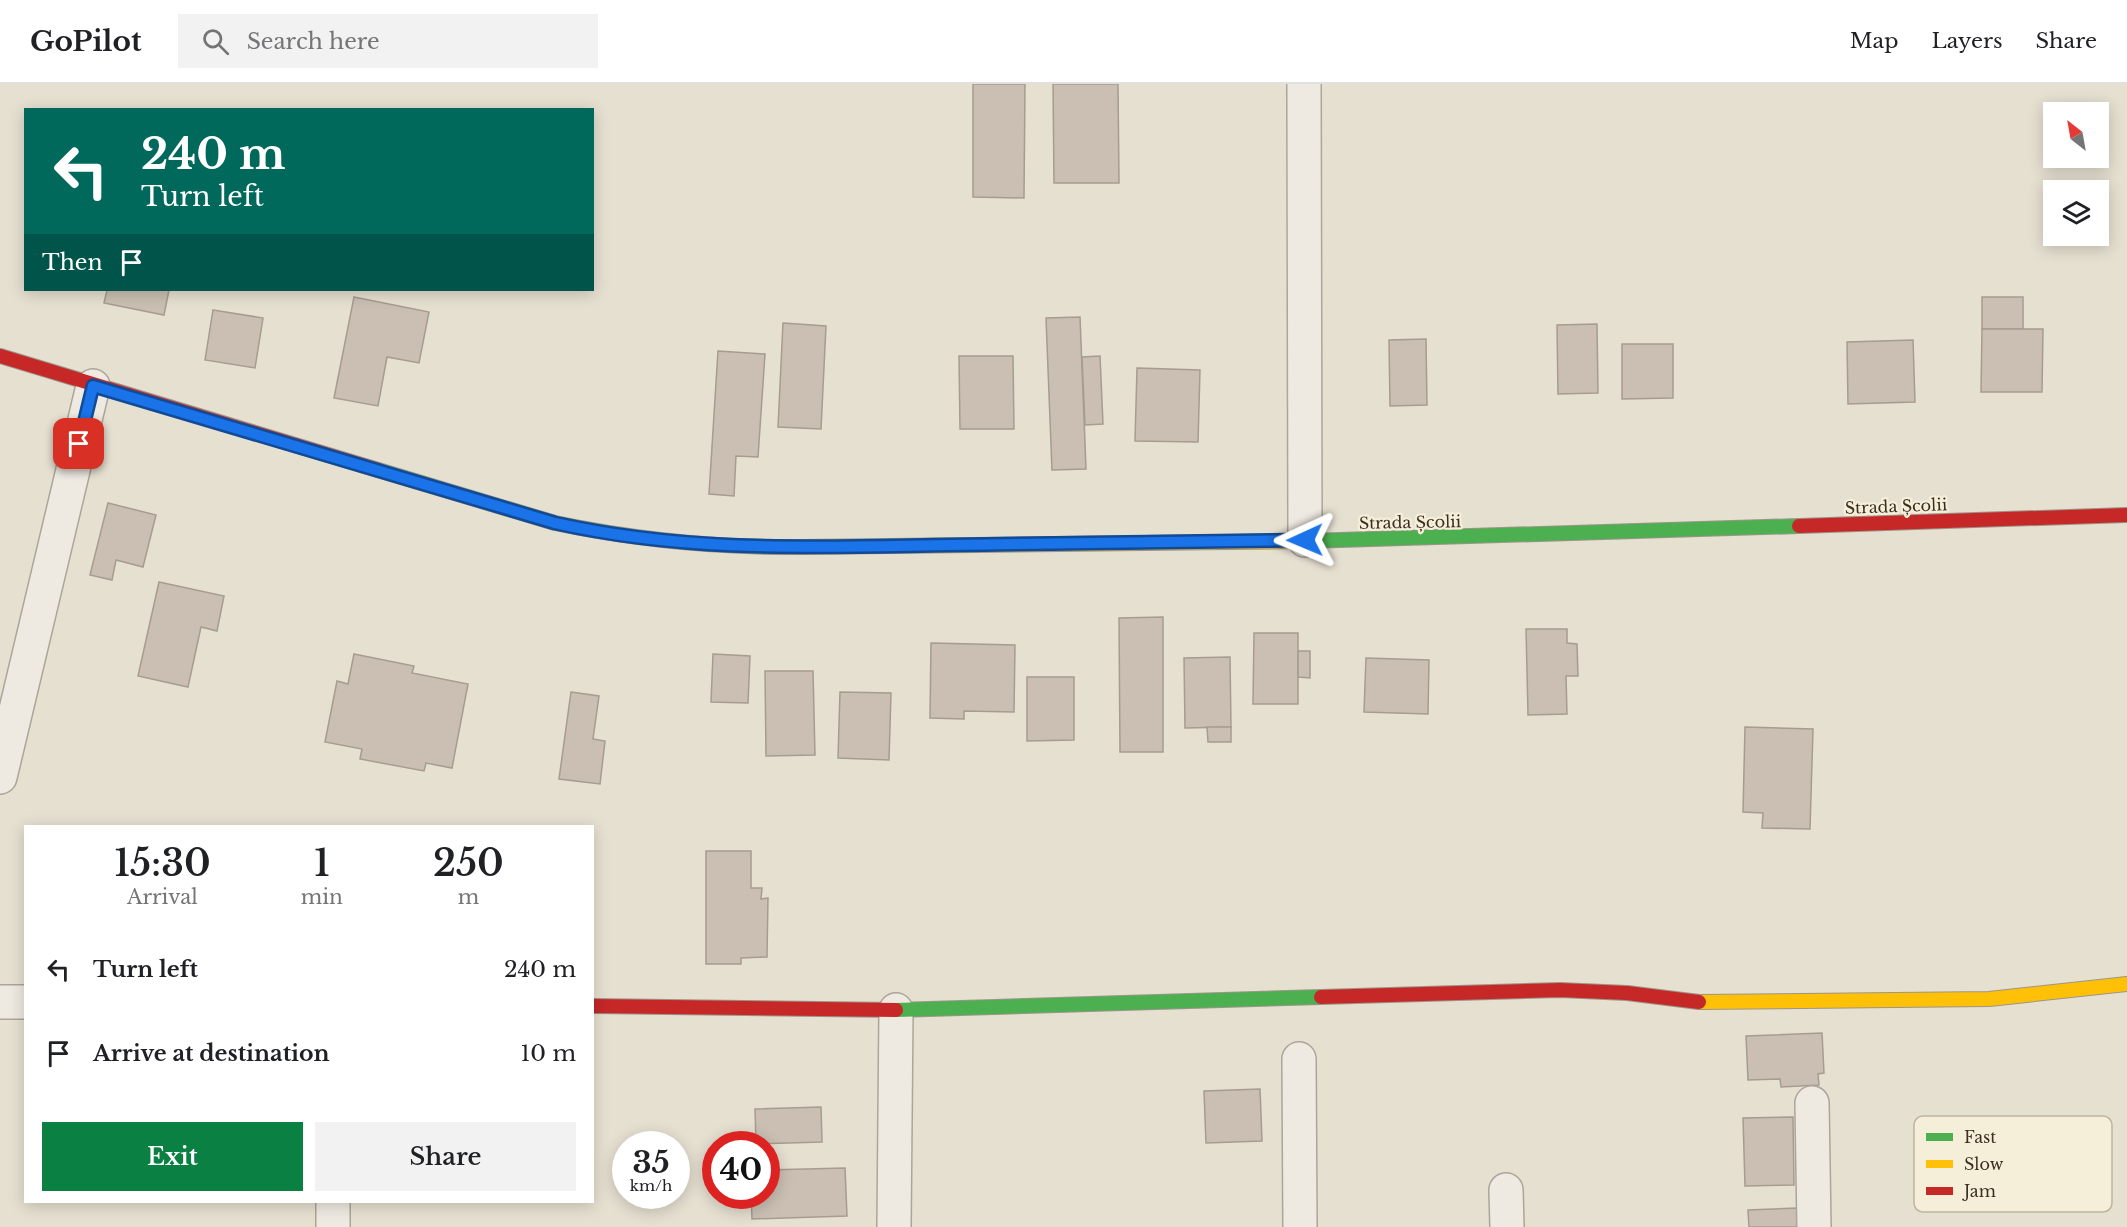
<!DOCTYPE html>
<html lang="en">
<head>
<meta charset="utf-8">
<style>
  :root { --surface:#fff; --page:#f2f2f2; --text:#202124; --muted:#757577; --line:#e0e0e0; --accent:#0b8043 }
  body { margin:0; font-family:"Libre Baskerville",serif; background:var(--page); color:var(--text); height:100vh; display:flex; flex-direction:column; font-size:22px; white-space:nowrap }
  * { box-sizing:border-box; margin:0 }
  p { font-size:20px; color:var(--muted) }
  .icon { flex:none; width:33px; height:33px; fill:none; stroke:currentColor; stroke-width:2; stroke-linecap:round; stroke-linejoin:round }
  .map { position:relative; flex:1; overflow:hidden }
  .sheet { position:absolute; left:24px; top:741px; width:570px; height:378px; display:flex; flex-direction:column; background:var(--surface); border-radius:0px; box-shadow:0 3px 15px #0003 }
  .sheet>* { flex:none }
  .hud { position:absolute; left:24px; top:24px; width:570px; height:183px; border-radius:0px; box-shadow:0 3px 15px #0003; background:#00695c; color:#fff; overflow:hidden }
  .needle { width:39px; rotate:329deg }
  .tools { position:absolute; left:2043px; top:18px; display:grid; gap:12px }
  .tools a { display:grid; place-items:center; width:66px; height:66px; border-radius:0px; background:var(--surface); box-shadow:0 3px 15px #0003; font-size:30px }
  .speed { position:absolute; left:612px; top:1047px; display:flex; gap:12px; font-size:30px; font-weight:700; text-align:center }
  .speed>* { display:grid; place-content:center; width:78px; height:78px; border-radius:50%; background:var(--surface); box-shadow:0 3px 15px #0003; line-height:1 }
  .speed small { font-size:15px; font-weight:400 }
  .speed .limit { border:9px solid #d22; background:#fff; color:#111 }
  .pin { position:absolute; display:grid; place-items:center; width:51px; height:51px; color:#fff; margin:-26px; border-radius:12px; box-shadow:0 3px 9px #0006 }
  .me { position:absolute; width:66px; margin:-33px; rotate:269deg; stroke-linejoin:round; filter:drop-shadow(0 0 4px #0008) }
  .turn { display:flex; align-items:center; gap:21px; height:126px; padding:0 18px; font-size:27px }
  .turn .icon { width:78px; height:78px; stroke-width:2.5 }
  .turn b { display:block; font-size:42px; line-height:51px }
  .then { display:flex; align-items:center; height:57px; padding:0 18px; background:#0003; gap:12px; font-size:22px }
  .eta { display:flex; justify-content:space-evenly; align-items:center; height:102px; text-align:center }
  .eta b { font-size:36px; font-weight:600; line-height:42px }
  .cta { display:flex; gap:12px; margin-top:auto; padding:12px 18px }
  .cta a { flex:1; height:69px; border-radius:0px; background:var(--accent); color:#fff; font-size:24px; font-weight:600; line-height:69px; text-align:center }
  .cta a+a { background:var(--page); color:var(--text) }
  ul { padding:0; list-style:none }
  li { display:flex; align-items:center; gap:18px; height:84px; padding:0 18px }
  li div { flex:1 }
  li b { display:block; font-size:22px }
  li em { font-style:normal }
  header { display:flex; align-items:center; gap:36px; box-sizing:border-box; height:84px; padding:0 30px; background:var(--surface); border-bottom:2px solid var(--line) }
  header strong { font-size:28px }
  nav { display:flex; gap:33px; margin-inline-start:auto; font-size:21px }
  .search { width:420px; height:54px; background:var(--page); display:flex; align-items:center; gap:15px; box-sizing:border-box; padding:0 21px; border-radius:0px; color:var(--muted); font-size:22px }
  .map>svg:first-child { display:block }
  .building { fill:#cabfb2; stroke:#a69c90; stroke-width:1.5 }
  .lines { fill:none; stroke-linecap:round; stroke-linejoin:round }
  .street-casing { stroke:#aca599; stroke-width:36 }
  .fast-casing { stroke:#9b958a; stroke-width:16 }
  .slow-casing { stroke:#9b958a; stroke-width:16 }
  .jam-casing { stroke:#9b958a; stroke-width:16 }
  .street { stroke:#eeeae2; stroke-width:33 }
  .fast { stroke:#4caf50; stroke-width:14 }
  .slow { stroke:#ffc107; stroke-width:14 }
  .jam { stroke:#c62828; stroke-width:14 }
  .route-casing { stroke:#114b97; stroke-width:15 }
  .route { stroke:#1a73e8; stroke-width:10 }
  .labels { text-anchor:middle; dominant-baseline:central; stroke-width:4.5; stroke-linejoin:round; paint-order:stroke }
  .street-label { font-size:16px; fill:#3b2e21; stroke:#f5eed8 }
  .key { fill:#f5eed8; stroke:#bdb4a1; stroke-width:1.5 }
  .key-label { font-size:16px; fill:#3b2e21 }
</style>
</head>
<body>
<header>
<strong>GoPilot</strong>
<div class="search"><svg class="icon" aria-label="search" viewBox="0 0 24 24"><circle cx="10" cy="10" r="6"/><path d="M15 15l6 6"/></svg>Search here</div>
<nav><a>Map</a><a>Layers</a><a>Share</a></nav>
</header>
<div class="map">
<svg width="2127" height="1143" viewBox="0 0 2127 1143">
  <rect width="100%" height="100%" fill="#e6e0d1"/>
  <!-- building -->
  <g class="building">
    <path d="M 973,0 L 1025,0 L 1024,114 L 973,113 Z"/>
    <path d="M 1053,0 L 1118,0 L 1119,99 L 1054,99 Z"/>
    <path d="M 107,206 L 169,206 L 164,231 L 104,219 Z"/>
    <path d="M 354,213 L 429,228 L 419,279 L 387,273 L 378,322 L 334,314 Z"/>
    <rect x="1982" y="213" width="41" height="32"/>
    <path d="M 213,226 L 263,234 L 255,284 L 205,276 Z"/>
    <path d="M 1080,233 L 1086,385 L 1052,386 L 1046,234 Z"/>
    <path d="M 783,239 L 826,242 L 821,345 L 778,343 Z"/>
    <path d="M 1597,240 L 1598,309 L 1558,310 L 1557,241 Z"/>
    <path d="M 1982,245 L 2043,245 L 2042,308 L 1981,308 Z"/>
    <path d="M 1426,255 L 1427,321 L 1390,322 L 1389,256 Z"/>
    <path d="M 1913,256 L 1915,318 L 1848,320 L 1847,258 Z"/>
    <path d="M 1622,260 L 1673,260 L 1673,314 L 1622,315 Z"/>
    <path d="M 718,267 L 765,270 L 758,373 L 736,372 L 734,412 L 709,410 Z"/>
    <path d="M 959,272 L 1013,272 L 1014,345 L 960,345 Z"/>
    <path d="M 1100,272 L 1103,340 L 1085,341 L 1082,273 Z"/>
    <path d="M 1137,284 L 1200,286 L 1198,358 L 1135,357 Z"/>
    <path d="M 108,419 L 156,431 L 143,483 L 116,476 L 112,496 L 90,491 Z"/>
    <path d="M 159,498 L 224,512 L 217,547 L 201,543 L 188,603 L 138,592 Z"/>
    <path d="M 1163,533 L 1163,668 L 1120,668 L 1119,534 Z"/>
    <path d="M 1526,545 L 1567,545 L 1567,559 L 1577,560 L 1578,592 L 1566,592 L 1567,630 L 1528,631 Z"/>
    <path d="M 1254,549 L 1298,549 L 1298,620 L 1253,620 Z"/>
    <path d="M 931,559 L 1015,561 L 1014,628 L 964,627 L 964,635 L 930,634 Z"/>
    <path d="M 1298,567 L 1310,567 L 1310,594 L 1298,593 Z"/>
    <path d="M 354,570 L 414,582 L 412,589 L 468,600 L 452,684 L 426,679 L 424,687 L 360,675 L 362,665 L 325,658 L 337,597 L 348,600 Z"/>
    <path d="M 713,570 L 750,572 L 748,619 L 711,618 Z"/>
    <path d="M 1230,573 L 1231,643 L 1185,644 L 1184,574 Z"/>
    <path d="M 1366,574 L 1429,576 L 1428,630 L 1364,628 Z"/>
    <path d="M 765,587 L 813,587 L 815,671 L 766,672 Z"/>
    <path d="M 1027,593 L 1074,593 L 1074,656 L 1027,657 Z"/>
    <path d="M 571,608 L 599,612 L 593,655 L 605,657 L 600,700 L 559,695 Z"/>
    <path d="M 840,608 L 891,609 L 889,676 L 838,674 Z"/>
    <path d="M 1207,643 L 1231,643 L 1231,658 L 1208,658 Z"/>
    <path d="M 1745,643 L 1813,645 L 1810,745 L 1762,744 L 1763,729 L 1743,728 Z"/>
    <path d="M 706,767 L 751,767 L 751,804 L 762,804 L 761,815 L 768,814 L 767,873 L 741,874 L 741,880 L 706,880 Z"/>
    <path d="M 1822,949 L 1824,989 L 1818,990 L 1819,1001 L 1781,1003 L 1780,995 L 1748,996 L 1746,952 Z"/>
    <path d="M 1260,1005 L 1262,1057 L 1206,1059 L 1204,1007 Z"/>
    <path d="M 821,1023 L 822,1058 L 756,1060 L 755,1025 Z"/>
    <path d="M 1793,1033 L 1794,1101 L 1745,1102 L 1743,1034 Z"/>
    <path d="M 845,1084 L 847,1132 L 752,1135 L 751,1112 L 766,1112 L 766,1086 Z"/>
    <path d="M 1797,1124 L 1798,1143 L 1749,1143 L 1748,1126 Z"/>
  </g>
  <g class="lines">
    <defs>
      <g id="street">
        <path d="M 1304,0 L 1305,456"/>
        <path d="M 0,693 L 93,302"/>
        <path d="M 0,918 L 26,918"/>
        <path d="M 1299,975 L 1300,1143"/>
        <path d="M 1812,1019 L 1814,1143"/>
        <path d="M 1506,1106 L 1507,1143"/>
        <path d="M 333,1118 L 333,1143"/>
        <path d="M 894,1143 L 896,926"/>
      </g>
      <g id="fast">
        <path d="M 378,386 L 555,439 C 637,456 718,464 802,463"/>
        <path d="M 1307,457 L 1799,442"/>
        <path d="M 896,926 L 1321,913"/>
      </g>
      <g id="slow">
        <path d="M 802,463 L 1307,457"/>
        <path d="M 1699,918 L 1989,915 L 2127,900"/>
      </g>
      <g id="jam">
        <path d="M 0,272 L 378,386"/>
        <path d="M 1799,442 L 2127,431"/>
        <path d="M 1321,913 L 1560,906 L 1627,909 L 1699,918"/>
        <path d="M 592,922 L 896,926"/>
      </g>
    </defs>
    <!-- street casing -->
    <use href="#street" class="street-casing"/>
    <!-- fast casing -->
    <use href="#fast" class="fast-casing"/>
    <!-- slow casing -->
    <use href="#slow" class="slow-casing"/>
    <!-- jam casing -->
    <use href="#jam" class="jam-casing"/>
    <!-- street -->
    <use href="#street" class="street"/>
    <!-- fast -->
    <use href="#fast" class="fast"/>
    <!-- slow -->
    <use href="#slow" class="slow"/>
    <!-- jam -->
    <use href="#jam" class="jam"/>
  </g>
  <g class="lines">
    <defs>
      <path id="route" d="M 79,360 L 93,302 L 555,439 C 689,469 815,463 951,461 C 1069,459 1187,458 1305,456"/>
    </defs>
    <!-- route casing -->
    <use href="#route" class="route-casing"/>
    <!-- route -->
    <use href="#route" class="route"/>
  </g>
  <g class="labels">
    <!-- street labels -->
    <g class="street-label">
      <text transform="translate(1896 422) rotate(-2)">Strada Școlii</text>
      <text transform="translate(1410 438) rotate(-1)">Strada Școlii</text>
    </g>
  </g>
  <!-- legend -->
  <rect x="1914" y="1032" width="198" height="96" rx="9" class="key"/>
  <rect x="1926" y="1049" width="27" height="8" fill="#4caf50"/>
  <rect x="1926" y="1076" width="27" height="8" fill="#ffc107"/>
  <rect x="1926" y="1103" width="27" height="8" fill="#c62828"/>
  <g class="key-label">
    <text x="1964" y="1059">Fast</text>
    <text x="1964" y="1086">Slow</text>
    <text x="1964" y="1113">Jam</text>
  </g>
</svg>
<div class="tools">
<a><svg class="needle" viewBox="-14 -14 28 28"><path d="M0-13l5 13h-10z" fill="#e53935"/><path d="M0 13l5-13h-10z" fill="#757577"/></svg></a>
<a><svg class="icon" aria-label="layers" viewBox="0 0 24 24"><path d="M12 4l9 5-9 5-9-5zM3 14l9 5 9-5"/></svg></a>
</div>
<div class="speed"><div>35<small>km/h</small></div><div class="limit">40</div></div>
<div class="pin" style="left:79px;top:360px;background:#d93025"><svg class="icon" aria-label="arrive" viewBox="0 0 24 24"><path d="M6 21V4h12l-3 4 3 4H6"/></svg></div>
<svg class="me" style="left:1305px;top:456px" viewBox="-20 -20 40 40"><path d="M0-17L14 15 0 8-14 15z" fill="#1a73e8" stroke="#fff" stroke-width="4"/></svg>
<div class="hud">
<div class="turn"><svg class="icon" aria-label="left" viewBox="0 0 24 24"><path d="M17 20v-9H6M10 6l-5 5 5 5"/></svg><div><b>240 m</b>Turn left</div></div>
<div class="then">Then<svg class="icon" aria-label="arrive" viewBox="0 0 24 24"><path d="M6 21V4h12l-3 4 3 4H6"/></svg></div>
</div>
<section class="sheet">
<div class="eta">
<div><b>15:30</b><p>Arrival</p></div>
<div><b>1</b><p>min</p></div>
<div><b>250</b><p>m</p></div>
</div>
<ul>
<li><svg class="icon" aria-label="left" viewBox="0 0 24 24"><path d="M17 20v-9H6M10 6l-5 5 5 5"/></svg><div><b>Turn left</b></div><em>240 m</em></li>
<li><svg class="icon" aria-label="arrive" viewBox="0 0 24 24"><path d="M6 21V4h12l-3 4 3 4H6"/></svg><div><b>Arrive at destination</b></div><em>10 m</em></li>
</ul>
<div class="cta"><a>Exit</a><a>Share</a></div>
</section>
</div>
</body>
</html>
